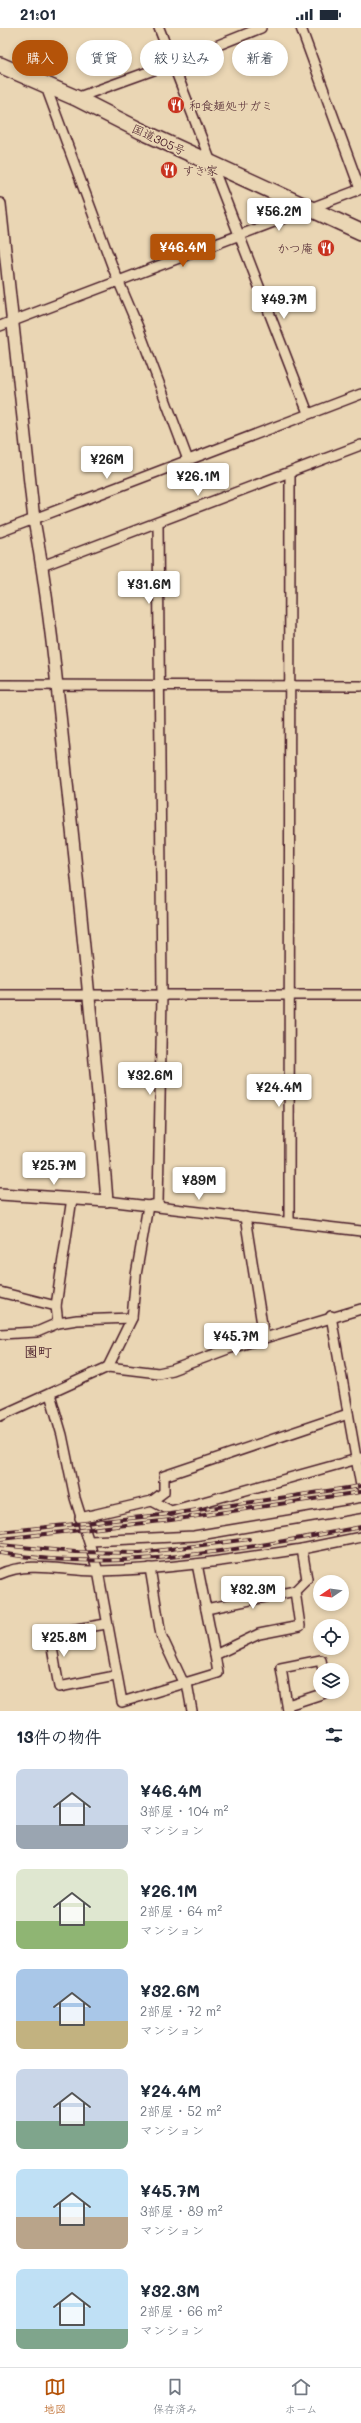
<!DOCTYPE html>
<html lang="ja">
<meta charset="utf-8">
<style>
:root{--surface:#fff;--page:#f6f6f7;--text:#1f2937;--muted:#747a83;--line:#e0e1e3;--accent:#b45309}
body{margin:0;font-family:Mali,"Klee One",sans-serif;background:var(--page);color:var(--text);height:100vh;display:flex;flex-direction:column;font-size:15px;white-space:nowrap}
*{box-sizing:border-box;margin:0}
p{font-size:13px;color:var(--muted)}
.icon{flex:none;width:22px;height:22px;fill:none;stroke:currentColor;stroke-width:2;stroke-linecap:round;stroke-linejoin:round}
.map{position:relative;height:1683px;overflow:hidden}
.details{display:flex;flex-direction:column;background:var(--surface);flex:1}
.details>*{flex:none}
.top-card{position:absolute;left:12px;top:12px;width:337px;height:36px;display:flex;gap:8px}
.needle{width:26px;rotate:257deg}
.buttons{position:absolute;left:313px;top:1547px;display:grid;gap:8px}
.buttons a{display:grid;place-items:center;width:36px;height:36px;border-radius:50%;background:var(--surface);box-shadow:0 2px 6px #0003;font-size:20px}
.price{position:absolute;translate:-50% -34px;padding:0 9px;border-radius:4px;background:#fff;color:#222;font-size:13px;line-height:26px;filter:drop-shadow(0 1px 2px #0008)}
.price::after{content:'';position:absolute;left:50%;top:24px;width:12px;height:9px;margin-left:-6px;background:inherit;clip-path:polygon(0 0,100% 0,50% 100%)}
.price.active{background:var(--accent);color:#fff}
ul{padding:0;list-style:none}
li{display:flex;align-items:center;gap:12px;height:100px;padding:0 16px}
li span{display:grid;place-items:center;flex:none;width:112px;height:80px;border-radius:8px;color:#555}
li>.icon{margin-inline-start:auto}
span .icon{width:48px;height:48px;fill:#fffc;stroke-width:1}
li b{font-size:17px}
h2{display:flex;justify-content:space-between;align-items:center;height:48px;padding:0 16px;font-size:17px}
.tag{padding:0 14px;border-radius:18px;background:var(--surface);box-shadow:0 2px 6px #0003;font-size:14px;line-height:36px}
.tag.active{background:var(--accent);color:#fff}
.status{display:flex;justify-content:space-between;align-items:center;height:28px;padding:0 20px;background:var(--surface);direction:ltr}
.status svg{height:11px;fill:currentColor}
.tabs{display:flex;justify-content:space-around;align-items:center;height:56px;border-top:1px solid var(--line);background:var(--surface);font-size:11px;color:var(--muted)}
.tabs a{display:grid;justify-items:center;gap:2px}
.tabs .active{color:var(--accent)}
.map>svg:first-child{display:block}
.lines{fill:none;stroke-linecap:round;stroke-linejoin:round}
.minor-casing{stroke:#4a1f2b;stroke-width:12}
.tertiary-casing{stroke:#4a1f2b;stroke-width:14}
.trunk-casing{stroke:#4a1f2b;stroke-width:18}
.minor{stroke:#ead6b4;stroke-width:9}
.tertiary{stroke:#ead6b4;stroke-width:11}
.trunk{stroke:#ead6b4;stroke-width:15}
.rail-casing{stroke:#4a1f2b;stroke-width:4}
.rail{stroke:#ead6b4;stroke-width:2.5;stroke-dasharray:8;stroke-linecap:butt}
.labels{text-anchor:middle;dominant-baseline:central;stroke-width:3.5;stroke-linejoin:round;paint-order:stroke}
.poi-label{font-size:12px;fill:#4a1f2b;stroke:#ead6b4;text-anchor:start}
.street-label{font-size:12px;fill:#4a1f2b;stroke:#ead6b4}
.quarter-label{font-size:14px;font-weight:bold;fill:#4a1f2b;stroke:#ead6b4}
</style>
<div class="status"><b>21:01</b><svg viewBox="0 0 49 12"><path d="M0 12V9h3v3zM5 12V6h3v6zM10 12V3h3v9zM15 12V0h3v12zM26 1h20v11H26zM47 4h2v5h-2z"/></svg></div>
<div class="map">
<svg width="361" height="1683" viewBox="0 0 361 1683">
<rect width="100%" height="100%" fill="#ead6b4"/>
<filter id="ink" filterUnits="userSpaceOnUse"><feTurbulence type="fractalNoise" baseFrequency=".025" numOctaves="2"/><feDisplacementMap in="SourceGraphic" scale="8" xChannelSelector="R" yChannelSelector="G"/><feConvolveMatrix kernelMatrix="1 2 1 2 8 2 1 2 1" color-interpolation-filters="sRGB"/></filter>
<g filter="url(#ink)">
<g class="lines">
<defs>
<g id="minor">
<path d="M 159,0 L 308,385"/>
<path d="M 301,0 L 360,161"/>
<path d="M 46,59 L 113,240 L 138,299 L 188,432"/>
<path d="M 76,70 L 173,35 L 261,0"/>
<path d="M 0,298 L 361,161"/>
<path d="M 0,504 L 361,366"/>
<path d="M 42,538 L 361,417"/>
<path d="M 0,657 L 361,658"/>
<path d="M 0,967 L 361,967"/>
<path d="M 107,1173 L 361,1203"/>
<path d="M 245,1189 L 264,1309"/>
<path d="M 289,1194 L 290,446"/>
<path d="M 0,1264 L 56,1278"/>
<path d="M 331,1288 L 361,1458"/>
<path d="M 58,1295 L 56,1278 L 72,1170"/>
<path d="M 0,1306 L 37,1304 L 58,1295 L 77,1292 L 132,1290"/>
<path d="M 108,1339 L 132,1290 L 136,1247 L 148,1178 L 158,1176 L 162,967 L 158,496"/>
<path d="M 0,1388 L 108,1339 L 158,1345 L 172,1342 L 228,1321 L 361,1281"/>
<path d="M 152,1473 L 164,1464 L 164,1448 L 348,1386"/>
<path d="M 80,1490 L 152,1473 L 171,1483 L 361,1430"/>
<path d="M 90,1513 L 194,1508 L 361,1480"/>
<path d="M 302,1521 L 361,1509"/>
<path d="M 197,1536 L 215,1627"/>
<path d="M 150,1540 L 161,1607 L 182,1652 L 187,1655 L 192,1683"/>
<path d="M 0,1546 C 30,1532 67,1544 99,1543 C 167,1542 235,1531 302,1521 L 307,1551 L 295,1563 L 300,1598 L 259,1606 L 215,1627 L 218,1645 L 122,1674 L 98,1543 L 75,1470 L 62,1407 L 50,1366"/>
<path d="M 206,1581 L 295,1563"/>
<path d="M 106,1596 L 53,1605 L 50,1608 L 59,1659 L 115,1648"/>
<path d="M 288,1677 L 328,1664"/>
<path d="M 288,1683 L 281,1640 L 321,1632 L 323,1642"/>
</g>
<path id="tertiary" d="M 0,176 L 34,492 C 50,579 58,667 67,755 C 82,894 96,1033 107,1173 L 0,1166"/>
<path id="trunk" d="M 0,37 L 76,70 L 141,103 L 361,204"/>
</defs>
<use href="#minor" class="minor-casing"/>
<use href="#tertiary" class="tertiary-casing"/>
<use href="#trunk" class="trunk-casing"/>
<use href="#minor" class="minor"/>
<use href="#tertiary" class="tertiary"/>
<use href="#trunk" class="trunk"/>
<defs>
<g id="rail">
<path d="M 0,1504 L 170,1486 L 361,1458"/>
<path d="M 0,1511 L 171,1492 L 361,1464"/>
<path d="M 0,1517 L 75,1524 L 140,1525 L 249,1511"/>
<path d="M 0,1525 C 119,1545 244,1521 361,1499"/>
</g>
</defs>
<use href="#rail" class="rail-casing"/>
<use href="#rail" class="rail"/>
</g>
</g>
<defs>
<symbol id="restaurant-disc" viewBox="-11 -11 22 22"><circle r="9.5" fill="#c8321e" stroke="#ead6b4"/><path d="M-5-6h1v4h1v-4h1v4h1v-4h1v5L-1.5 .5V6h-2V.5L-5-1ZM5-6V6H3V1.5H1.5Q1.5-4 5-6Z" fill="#fff"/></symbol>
</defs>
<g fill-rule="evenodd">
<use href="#restaurant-disc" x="166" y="67" width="20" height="20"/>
<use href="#restaurant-disc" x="159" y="132" width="20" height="20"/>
<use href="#restaurant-disc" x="316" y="210" width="20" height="20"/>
</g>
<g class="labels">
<g class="poi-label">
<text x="189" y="77">和食麺処サガミ</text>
<text x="182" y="142">すき家</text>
<text x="313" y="220" text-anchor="end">かつ庵</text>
</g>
<g class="street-label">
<text transform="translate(159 111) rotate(25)">国道305号</text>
</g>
<g class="quarter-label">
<text x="38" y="1323">園町</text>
</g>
</g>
</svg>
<div class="buttons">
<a><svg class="needle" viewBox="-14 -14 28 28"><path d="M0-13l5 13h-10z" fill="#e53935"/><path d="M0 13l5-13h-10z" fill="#747a83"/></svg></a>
<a><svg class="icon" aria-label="locate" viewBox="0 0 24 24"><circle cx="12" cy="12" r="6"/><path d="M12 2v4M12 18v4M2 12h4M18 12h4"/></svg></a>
<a><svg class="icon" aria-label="layers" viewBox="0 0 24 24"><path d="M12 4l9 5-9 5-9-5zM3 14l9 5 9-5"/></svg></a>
</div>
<b class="price" style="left:279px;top:204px">¥56.2M</b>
<b class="price active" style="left:183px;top:240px">¥46.4M</b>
<b class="price" style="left:284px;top:292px">¥49.7M</b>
<b class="price" style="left:107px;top:452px">¥26M</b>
<b class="price" style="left:198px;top:469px">¥26.1M</b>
<b class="price" style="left:149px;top:577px">¥31.6M</b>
<b class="price" style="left:150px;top:1068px">¥32.6M</b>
<b class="price" style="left:279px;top:1080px">¥24.4M</b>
<b class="price" style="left:54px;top:1158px">¥25.7M</b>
<b class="price" style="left:199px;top:1173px">¥89M</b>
<b class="price" style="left:236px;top:1329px">¥45.7M</b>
<b class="price" style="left:253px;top:1582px">¥32.3M</b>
<b class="price" style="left:64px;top:1630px">¥25.8M</b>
<div class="top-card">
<a class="tag active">購入</a>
<a class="tag">賃貸</a>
<a class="tag">絞り込み</a>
<a class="tag">新着</a>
</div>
</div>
<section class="details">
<h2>13件の物件<svg class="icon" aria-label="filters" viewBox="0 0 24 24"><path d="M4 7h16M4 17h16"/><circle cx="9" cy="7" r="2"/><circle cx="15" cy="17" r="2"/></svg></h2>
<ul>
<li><span style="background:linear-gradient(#c9d6e8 70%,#9aa5b1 0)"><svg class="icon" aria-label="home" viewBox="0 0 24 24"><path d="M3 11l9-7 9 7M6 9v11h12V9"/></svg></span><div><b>¥46.4M</b><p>3部屋 · 104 m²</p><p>マンション</p></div></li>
<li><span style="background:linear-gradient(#dfe7d0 65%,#8fb573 0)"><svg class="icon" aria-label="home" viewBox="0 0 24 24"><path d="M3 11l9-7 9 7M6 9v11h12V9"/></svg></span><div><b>¥26.1M</b><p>2部屋 · 64 m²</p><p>マンション</p></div></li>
<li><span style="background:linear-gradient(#a9c7e8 65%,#c2b280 0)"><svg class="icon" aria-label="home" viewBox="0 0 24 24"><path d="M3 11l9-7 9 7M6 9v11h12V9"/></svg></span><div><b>¥32.6M</b><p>2部屋 · 72 m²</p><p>マンション</p></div></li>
<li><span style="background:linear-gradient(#c9d6e8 65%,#7fa58c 0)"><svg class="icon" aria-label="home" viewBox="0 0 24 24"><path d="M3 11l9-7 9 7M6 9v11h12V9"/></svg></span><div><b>¥24.4M</b><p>2部屋 · 52 m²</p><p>マンション</p></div></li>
<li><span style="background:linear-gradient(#bfe0f5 60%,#b9a48a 0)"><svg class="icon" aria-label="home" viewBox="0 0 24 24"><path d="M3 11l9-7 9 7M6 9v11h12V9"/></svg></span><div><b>¥45.7M</b><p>3部屋 · 89 m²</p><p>マンション</p></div></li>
<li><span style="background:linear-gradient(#bfe0f5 75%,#7fa58c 0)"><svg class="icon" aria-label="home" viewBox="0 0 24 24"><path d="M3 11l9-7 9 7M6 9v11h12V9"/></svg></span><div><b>¥32.3M</b><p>2部屋 · 66 m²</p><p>マンション</p></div></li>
</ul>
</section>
<nav class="tabs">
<a class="active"><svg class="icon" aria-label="map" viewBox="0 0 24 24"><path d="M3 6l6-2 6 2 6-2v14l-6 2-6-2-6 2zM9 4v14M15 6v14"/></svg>地図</a>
<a><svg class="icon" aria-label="saved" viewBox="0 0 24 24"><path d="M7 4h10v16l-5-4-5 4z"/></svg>保存済み</a>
<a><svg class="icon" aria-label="home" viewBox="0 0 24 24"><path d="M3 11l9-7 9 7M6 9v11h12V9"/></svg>ホーム</a>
</nav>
